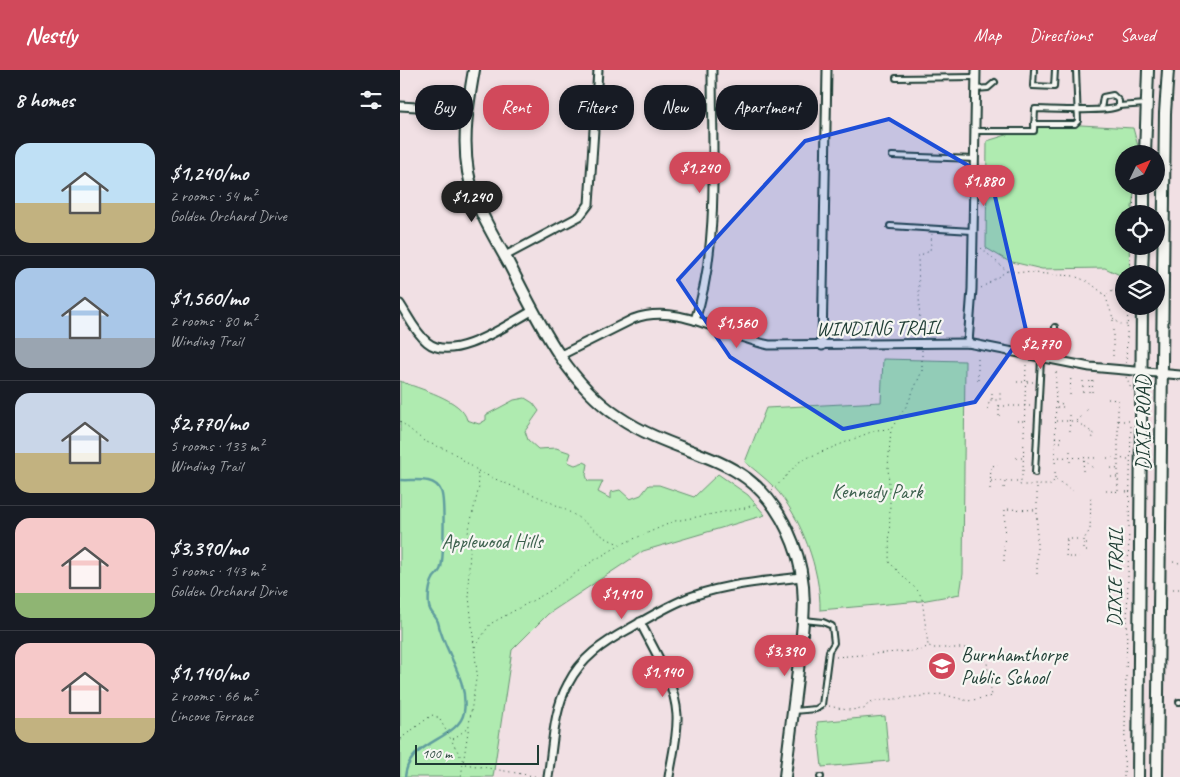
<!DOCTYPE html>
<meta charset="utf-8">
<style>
:root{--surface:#171b24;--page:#242831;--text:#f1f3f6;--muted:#9ea1a6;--line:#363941;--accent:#d1495b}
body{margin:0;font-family:Caveat,sans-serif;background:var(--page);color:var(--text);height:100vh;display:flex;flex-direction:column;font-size:19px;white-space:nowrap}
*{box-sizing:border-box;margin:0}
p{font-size:16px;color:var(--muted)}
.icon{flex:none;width:28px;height:28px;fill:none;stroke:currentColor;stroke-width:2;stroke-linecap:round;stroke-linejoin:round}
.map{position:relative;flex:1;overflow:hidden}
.details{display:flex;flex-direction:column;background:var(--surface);width:400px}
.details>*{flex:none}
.hud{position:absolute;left:15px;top:15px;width:475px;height:45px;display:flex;gap:10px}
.needle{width:32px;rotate:47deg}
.buttons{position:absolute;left:715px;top:75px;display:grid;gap:10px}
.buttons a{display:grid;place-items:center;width:50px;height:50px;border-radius:50%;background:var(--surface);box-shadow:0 2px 8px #0003;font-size:25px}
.scale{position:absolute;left:15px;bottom:12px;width:124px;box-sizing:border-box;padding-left:5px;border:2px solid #1f3d34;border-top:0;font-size:14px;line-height:18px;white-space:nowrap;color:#1f3d34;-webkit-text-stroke:4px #f6f6f2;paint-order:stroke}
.price{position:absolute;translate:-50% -42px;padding:0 11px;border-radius:18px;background:var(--accent);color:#fff;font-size:16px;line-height:32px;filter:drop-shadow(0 1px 2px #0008)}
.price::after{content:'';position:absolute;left:50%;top:30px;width:15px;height:11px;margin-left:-8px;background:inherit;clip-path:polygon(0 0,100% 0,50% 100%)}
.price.selected{background:#222;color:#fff}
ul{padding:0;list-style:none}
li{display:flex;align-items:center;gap:15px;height:125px;padding:0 15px}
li+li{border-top:1px solid var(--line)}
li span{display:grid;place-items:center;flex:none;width:140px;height:100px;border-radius:15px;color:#555}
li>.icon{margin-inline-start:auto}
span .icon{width:60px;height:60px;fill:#fffc;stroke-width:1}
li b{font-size:21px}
h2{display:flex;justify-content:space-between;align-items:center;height:60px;padding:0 15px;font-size:21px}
.chip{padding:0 18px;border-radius:20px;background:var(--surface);box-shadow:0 2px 8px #0003;font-size:18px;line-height:45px}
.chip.selected{background:var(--accent);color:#fff}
header{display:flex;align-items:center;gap:30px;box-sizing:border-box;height:70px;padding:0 25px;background:var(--accent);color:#fff}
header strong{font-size:24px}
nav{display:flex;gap:28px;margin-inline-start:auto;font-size:18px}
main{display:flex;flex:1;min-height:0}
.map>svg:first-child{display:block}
.green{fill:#afebb0;stroke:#679472}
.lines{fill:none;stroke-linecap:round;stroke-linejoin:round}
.stream{stroke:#619e9e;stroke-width:2.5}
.lane-casing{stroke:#1f3d34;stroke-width:8}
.street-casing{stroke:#1f3d34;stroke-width:11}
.secondary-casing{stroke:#1f3d34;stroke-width:14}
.path{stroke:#1f3d34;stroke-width:1;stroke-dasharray:1 4;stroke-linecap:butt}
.lane{stroke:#f6f6f2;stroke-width:4}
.street{stroke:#f6f6f2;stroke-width:7}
.secondary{stroke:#f6f6f2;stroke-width:10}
.marked{fill:#1d4ed8;fill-opacity:0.2;stroke:#1d4ed8;stroke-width:4;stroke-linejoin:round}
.labels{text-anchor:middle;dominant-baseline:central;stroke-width:4.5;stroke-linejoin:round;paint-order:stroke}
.street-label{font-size:20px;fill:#1f3d34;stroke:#f6f6f2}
.park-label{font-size:20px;fill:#3c604d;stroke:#f6f6f2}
.poi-label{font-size:20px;fill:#1f3d34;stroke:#f6f6f2;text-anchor:start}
</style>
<header>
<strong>Nestly</strong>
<nav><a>Map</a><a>Directions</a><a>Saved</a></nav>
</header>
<main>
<section class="details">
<h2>8 homes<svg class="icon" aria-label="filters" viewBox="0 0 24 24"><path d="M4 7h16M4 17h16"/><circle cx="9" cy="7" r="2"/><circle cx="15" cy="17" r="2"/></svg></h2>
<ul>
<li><span style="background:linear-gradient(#bfe0f5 60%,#c2b280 0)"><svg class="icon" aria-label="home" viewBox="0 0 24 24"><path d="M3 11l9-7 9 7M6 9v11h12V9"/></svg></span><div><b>$1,240/mo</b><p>2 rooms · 54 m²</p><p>Golden Orchard Drive</p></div></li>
<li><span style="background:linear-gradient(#a9c7e8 70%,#9aa5b1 0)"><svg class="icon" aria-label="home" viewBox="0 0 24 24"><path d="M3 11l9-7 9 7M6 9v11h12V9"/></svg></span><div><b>$1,560/mo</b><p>2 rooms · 80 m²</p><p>Winding Trail</p></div></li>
<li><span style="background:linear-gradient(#c9d6e8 60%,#c2b280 0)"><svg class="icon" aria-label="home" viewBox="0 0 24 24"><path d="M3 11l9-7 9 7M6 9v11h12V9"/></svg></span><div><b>$2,770/mo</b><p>5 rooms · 133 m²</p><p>Winding Trail</p></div></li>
<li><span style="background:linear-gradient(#f6c9c9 75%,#8fb573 0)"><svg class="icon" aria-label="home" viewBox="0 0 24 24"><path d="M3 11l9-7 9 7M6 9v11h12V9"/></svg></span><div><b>$3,390/mo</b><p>5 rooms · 143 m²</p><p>Golden Orchard Drive</p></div></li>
<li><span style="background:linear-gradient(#f6c9c9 75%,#c2b280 0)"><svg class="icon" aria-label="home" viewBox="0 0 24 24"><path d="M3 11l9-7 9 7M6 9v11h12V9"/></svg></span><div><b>$1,140/mo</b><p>2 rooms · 66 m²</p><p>Lincove Terrace</p></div></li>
</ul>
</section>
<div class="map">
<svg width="780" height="707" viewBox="0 0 780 707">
<rect width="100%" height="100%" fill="#f1e0e4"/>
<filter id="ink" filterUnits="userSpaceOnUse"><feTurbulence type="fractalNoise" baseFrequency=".02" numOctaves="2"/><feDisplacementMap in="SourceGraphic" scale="10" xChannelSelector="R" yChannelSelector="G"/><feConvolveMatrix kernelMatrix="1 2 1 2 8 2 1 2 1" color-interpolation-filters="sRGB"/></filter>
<g filter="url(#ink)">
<g class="green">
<path d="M 646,53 L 733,58 L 740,84 L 724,84 L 724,116 L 735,116 L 731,144 L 724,144 L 724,176 L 729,176 L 730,197 L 724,207 L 705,198 L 642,199 L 608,191 L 586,178 L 587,71 Z"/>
<path d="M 483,289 L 565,291 L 563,504 L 560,524 L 521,531 L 420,540 C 421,501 401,446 374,417 C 365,408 355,400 345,392 L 366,338 L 481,332 Z"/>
<path d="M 0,311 C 19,319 62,329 67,350 L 79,354 L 86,350 L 86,345 L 114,330 L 125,328 L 133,333 L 139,341 L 125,361 L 128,370 L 138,379 L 156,378 L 171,383 L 168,392 L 175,395 L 184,392 L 188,394 L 186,405 L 188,411 L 203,411 L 198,422 L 211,429 L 211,422 L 220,420 L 230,429 L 241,425 L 249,415 L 259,415 L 294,427 L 318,404 L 348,425 L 365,445 L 243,481 L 148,544 L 112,580 L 93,707 L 0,707 Z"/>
<path d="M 485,646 L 489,691 L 422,697 L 417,652 Z"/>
</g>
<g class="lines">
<path class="stream" d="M 0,410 C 14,411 34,406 41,421 C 45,429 44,493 40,500 C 38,504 34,506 33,509 C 29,516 28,528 29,536 C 30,543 36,546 38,552 C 44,582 69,609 64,642 C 59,670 8,670 5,707"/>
<defs>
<g id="lane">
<path d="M 634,0 L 633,16 L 654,17 L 655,0"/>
<path d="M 496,8 L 576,7"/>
<path d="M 576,19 L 588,18 L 595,12"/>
<path d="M 719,36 L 746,34"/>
<path d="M 634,54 L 675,54 L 678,51 L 676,0"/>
<path d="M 575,61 L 634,61 L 635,39 C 650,39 710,43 719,36 L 719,31 L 713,25 L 703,27 L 701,39"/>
<path d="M 492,86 L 575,89"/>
<path d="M 490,156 L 572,161"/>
<path d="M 653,290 L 655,257"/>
<path d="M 635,403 L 641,289"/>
<path d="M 779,632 L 780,632"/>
<path d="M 394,641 L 416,639 L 422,635 L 429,581 L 434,573 L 432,556 L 423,552 L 404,550"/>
<path d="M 420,707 L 421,707"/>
</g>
<g id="street">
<path d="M 0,36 L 67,40"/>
<path d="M 105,186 L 180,146 L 189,134 L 198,0"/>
<path d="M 0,234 C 8,246 15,262 27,272 C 53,294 109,253 134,240"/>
<path d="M 295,250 C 320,178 312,77 312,0"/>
<path d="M 568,273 L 572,219 L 576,0"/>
<path d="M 422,276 L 427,0"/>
<path d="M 159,286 L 233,249 C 279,232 324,266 369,275 L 568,273 L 690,297 L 780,305"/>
<path d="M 240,552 C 255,582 275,612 277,645 C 278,666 272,687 269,707"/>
<path d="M 148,707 C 153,677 153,641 168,614 C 181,588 203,573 229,559 C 250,547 270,534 293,526 C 327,514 366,511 402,507"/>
</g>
<g id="secondary">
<path d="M 74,0 C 68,34 62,67 68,102 C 74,135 92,163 108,192 C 137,248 165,311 219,347 C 289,394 356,378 393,473 C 410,515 403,557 398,600 C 394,636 389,671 385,707"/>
<path d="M 745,84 L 748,0"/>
<path d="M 744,144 L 744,116"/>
<path d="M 742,204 L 743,176"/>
<path d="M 738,707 L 742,236"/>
<path d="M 757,707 L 765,43 L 768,0"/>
</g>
</defs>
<use href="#lane" class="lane-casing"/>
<use href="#street" class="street-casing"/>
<use href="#secondary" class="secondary-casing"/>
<g class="path">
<path d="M 733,144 L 734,122"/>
<path d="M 581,178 L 607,201 L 674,206 L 689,212 L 705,225 L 713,248 L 713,290"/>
<path d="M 729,204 L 731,176"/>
<path d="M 581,218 L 607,201"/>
<path d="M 707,224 L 724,215"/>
<path d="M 713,248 L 720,254 L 727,255"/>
<path d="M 522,266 L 520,262 L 518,186 L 530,181 L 532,164"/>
<path d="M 522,280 L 522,301 L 507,335 L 491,359 L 488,397 L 490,431 L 489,492 L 519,522 L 522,529 L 528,575"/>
<path d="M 726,293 L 728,236"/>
<path d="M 626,295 L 623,401 L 620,415 L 651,415 L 655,409 L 673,421"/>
<path d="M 726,307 L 732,321"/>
<path d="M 578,310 L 578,286"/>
<path d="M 617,312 L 634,312"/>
<path d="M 683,322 L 683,307"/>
<path d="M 689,322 L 690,308"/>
<path d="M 692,322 L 693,308"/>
<path d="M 670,325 L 671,305"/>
<path d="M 592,329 L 592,319"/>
<path d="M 708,329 L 718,330 L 718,421"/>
<path d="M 656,333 L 663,334 L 663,337 L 657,337"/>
<path d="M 599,336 L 633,336"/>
<path d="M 587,339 L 590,330 L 600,330 L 600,320"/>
<path d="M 669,345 L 670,361"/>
<path d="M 599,346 L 599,331"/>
<path d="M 0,351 L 24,371 L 52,382 L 77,400 L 79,417 L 68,463 L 70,480 L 68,517 L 77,603 L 61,707"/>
<path d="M 617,351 L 623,351"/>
<path d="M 656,351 L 676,351 L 688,339"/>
<path d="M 718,351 L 731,351"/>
<path d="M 677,352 L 696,365"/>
<path d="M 691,362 L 693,368"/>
<path d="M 655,367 L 663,368"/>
<path d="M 655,372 L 663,372"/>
<path d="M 670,381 L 670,396"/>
<path d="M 654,387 L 696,388"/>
<path d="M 616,388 L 622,388"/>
<path d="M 707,388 L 729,389"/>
<path d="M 684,390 L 693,398"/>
<path d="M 711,398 L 718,399"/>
<path d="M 78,401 C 108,416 142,426 171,443 C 188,453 200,468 220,474"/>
<path d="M 683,401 L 684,386"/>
<path d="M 711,407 L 718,407"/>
<path d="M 655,408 L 656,302"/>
<path d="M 591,411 L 620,411"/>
<path d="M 604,418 L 605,412"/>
<path d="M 590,419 L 591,396 L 598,395"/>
<path d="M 372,421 L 399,392 L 409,387 L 476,360 L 491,359"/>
<path d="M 706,421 L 729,422"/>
<path d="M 666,469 L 684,469 L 690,460 L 691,425"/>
<path d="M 667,470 L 666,487 L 679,487"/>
<path d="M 684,470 L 684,473 L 688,473"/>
<path d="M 684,473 L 684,481 L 689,481"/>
<path d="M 604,491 L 605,439 L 636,440"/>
<path d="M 773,492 L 780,493"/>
<path d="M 637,504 L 637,416"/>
<path d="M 773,519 L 780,519"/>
<path d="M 75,577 L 90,554 L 150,521 L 193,491 L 222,474 L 275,451 L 345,438 L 358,433"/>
<path d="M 436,587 L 522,580 L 528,576"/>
<path d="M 429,636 L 447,640 L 464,639 L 468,634 L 476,631 L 542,624 L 568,631 L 592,626 L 587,593 L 573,578 L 534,578 L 529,576"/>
<path d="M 0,669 L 32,645 L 39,648 L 63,691"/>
<path d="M 53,669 L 68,658"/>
<path d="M 65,694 L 139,707"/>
<path d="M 724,707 L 731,355"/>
</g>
<use href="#lane" class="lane"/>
<use href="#street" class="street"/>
<use href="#secondary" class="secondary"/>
</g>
</g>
<path class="marked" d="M 489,49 L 591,109 L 626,260 L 575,332 L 443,359 L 330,287 L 278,210 L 405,71 Z"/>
<defs>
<symbol id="school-disc" viewBox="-11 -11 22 22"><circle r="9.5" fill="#d1495b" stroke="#f6f6f2"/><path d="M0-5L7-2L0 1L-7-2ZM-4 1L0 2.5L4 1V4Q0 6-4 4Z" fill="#fff"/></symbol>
</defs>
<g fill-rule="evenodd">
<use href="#school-disc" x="526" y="580" width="32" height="32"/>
</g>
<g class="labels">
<g class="street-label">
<text transform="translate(479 258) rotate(-1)">WINDING TRAIL</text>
<text transform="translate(743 353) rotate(-90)">DIXIE ROAD</text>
<text transform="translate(715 507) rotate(-89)">DIXIE TRAIL</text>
</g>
<g class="park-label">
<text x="477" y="421">Kennedy Park</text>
<text x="92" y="471">Applewood Hills</text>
</g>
<g class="poi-label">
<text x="561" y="584">Burnhamthorpe<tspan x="561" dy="23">Public School</tspan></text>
</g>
</g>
</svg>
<div class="buttons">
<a><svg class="needle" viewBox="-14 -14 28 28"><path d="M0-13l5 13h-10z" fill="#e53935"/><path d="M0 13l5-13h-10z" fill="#9ea1a6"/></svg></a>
<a><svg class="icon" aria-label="locate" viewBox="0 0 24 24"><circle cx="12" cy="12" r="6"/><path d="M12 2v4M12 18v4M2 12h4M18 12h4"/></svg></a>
<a><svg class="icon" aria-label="layers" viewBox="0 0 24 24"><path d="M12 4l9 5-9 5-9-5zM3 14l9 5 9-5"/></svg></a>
</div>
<div class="scale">100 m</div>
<b class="price" style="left:300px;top:124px">$1,240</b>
<b class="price" style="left:584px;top:137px">$1,880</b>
<b class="price selected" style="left:72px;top:153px">$1,240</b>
<b class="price" style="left:337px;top:279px">$1,560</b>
<b class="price" style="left:641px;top:300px">$2,770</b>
<b class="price" style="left:222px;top:550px">$1,410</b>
<b class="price" style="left:385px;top:607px">$3,390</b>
<b class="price" style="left:263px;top:628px">$1,140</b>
<div class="hud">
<a class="chip">Buy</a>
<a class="chip selected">Rent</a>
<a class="chip">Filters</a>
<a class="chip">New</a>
<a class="chip">Apartment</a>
</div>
</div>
</main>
